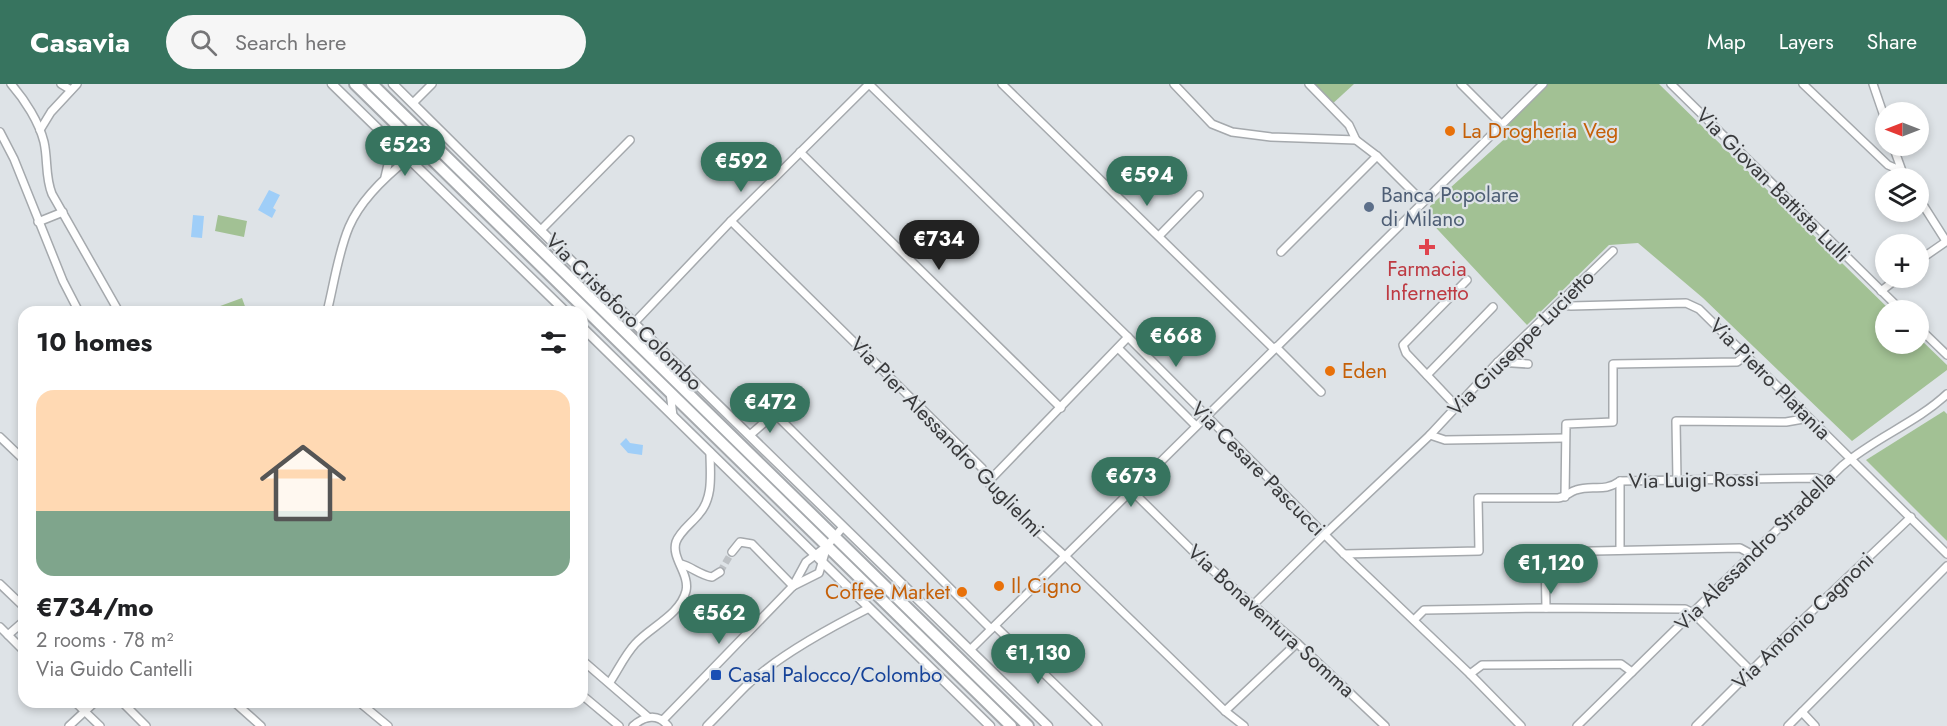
<!DOCTYPE html>
<meta charset="utf-8">
<style>
:root{--surface:#fff;--page:#f6f6f6;--text:#202124;--muted:#757577;--line:#e0e0e0;--accent:#37745f}
body{margin:0;font-family:Jost,sans-serif;background:var(--page);color:var(--text);height:100vh;display:flex;flex-direction:column;font-size:22px;white-space:nowrap}
*{box-sizing:border-box;margin:0}
p{font-size:20px;color:var(--muted)}
.icon{flex:none;width:33px;height:33px;fill:none;stroke:currentColor;stroke-width:2;stroke-linecap:round;stroke-linejoin:round}
.map{position:relative;flex:1;overflow:hidden}
.side{position:absolute;left:18px;top:222px;width:570px;height:402px;display:flex;flex-direction:column;background:var(--surface);border-radius:18px;box-shadow:0 3px 9px #0003}
.side>*{flex:none}
.needle{width:39px;rotate:270deg}
.fabs{position:absolute;left:1875px;top:18px;display:grid;gap:12px}
.fabs a{display:grid;place-items:center;width:54px;height:54px;border-radius:50%;background:var(--surface);box-shadow:0 3px 9px #0003;font-size:30px}
.price{position:absolute;translate:-50% -51px;padding:0 14px;border-radius:21px;background:var(--accent);color:#fff;font-size:20px;line-height:39px;filter:drop-shadow(0 2px 3px #0008)}
.price::after{content:'';position:absolute;left:50%;top:36px;width:18px;height:14px;margin-left:-9px;background:inherit;clip-path:polygon(0 0,100% 0,50% 100%)}
.price.current{background:#222;color:#fff}
ul{padding:0;list-style:none}
li{display:grid;align-content:center;gap:12px;height:318px;padding:0 18px}
li+li{border-top:2px solid var(--line)}
li span{display:grid;place-items:center;height:186px;border-radius:18px;color:#555}
li>.icon{margin-inline-start:auto}
span .icon{width:108px;height:108px;fill:#fffc;stroke-width:1}
li b{font-size:26px}
h2{display:flex;justify-content:space-between;align-items:center;height:72px;padding:0 18px;font-size:26px}
header{display:flex;align-items:center;gap:36px;box-sizing:border-box;height:84px;padding:0 30px;background:var(--accent);color:#fff}
header strong{font-size:28px}
nav{display:flex;gap:33px;margin-inline-start:auto;font-size:21px}
.search{width:420px;height:54px;background:var(--page);display:flex;align-items:center;gap:15px;box-sizing:border-box;padding:0 21px;border-radius:33px;color:var(--muted);font-size:22px}
.map>svg:first-child{display:block}
.green{fill:#a2c194}
.water{fill:#9fcef8}
.lines{fill:none;stroke-linecap:round;stroke-linejoin:round}
.minor-tunnel{stroke:#bdc1c5;stroke-width:7;stroke-dasharray:7 3.5;stroke-linecap:butt}
.minor-casing{stroke:#a5a9ad;stroke-width:10}
.tertiary-casing{stroke:#a5a9ad;stroke-width:11}
.primary-casing{stroke:#a5a9ad;stroke-width:14}
.minor{stroke:#fff;stroke-width:7}
.tertiary{stroke:#fff;stroke-width:8}
.primary{stroke:#fff;stroke-width:10}
.food-dot{fill:#e8710a;stroke:#dee3e7;stroke-width:2}
.service-dot{fill:#5c6f8a;stroke:#dee3e7;stroke-width:2}
.health-dot{fill:#e0444e;stroke:#dee3e7;stroke-width:2}
.transit-dot{fill:#1a4fb4;stroke:#dee3e7;stroke-width:2}
.labels{text-anchor:middle;dominant-baseline:central;stroke-width:4.5;stroke-linejoin:round;paint-order:stroke}
.food-label{font-size:21px;fill:#c56008;stroke:#dee3e7;text-anchor:start}
.street-label{font-size:21px;fill:#393a3c;stroke:#dee3e7}
.service-label{font-size:21px;fill:#4e5e75;stroke:#dee3e7;text-anchor:start}
.health-label{font-size:21px;fill:#be3a42;stroke:#dee3e7}
.transit-label{font-size:21px;fill:#164399;stroke:#dee3e7;text-anchor:start}
</style>
<header>
<strong>Casavia</strong>
<div class="search"><svg class="icon" aria-label="search" viewBox="0 0 24 24"><circle cx="10" cy="10" r="6"/><path d="M15 15l6 6"/></svg>Search here</div>
<nav><a>Map</a><a>Layers</a><a>Share</a></nav>
</header>
<div class="map">
<svg width="1947" height="642" viewBox="0 0 1947 642">
<rect width="100%" height="100%" fill="#dee3e7"/>
<g class="green">
<path d="M 1309,0 L 1354,0 L 1330,22 Z"/>
<path d="M 1543,0 L 1659,0 L 1890,226 L 1886,226 L 1886,260 L 1918,260 L 1919,254 L 1947,281 L 1947,286 L 1852,357 L 1703,214 L 1638,159 L 1609,161 L 1527,241 L 1425,132 L 1431,129 L 1430,122 L 1510,50 L 1501,40 Z"/>
<path d="M 218,131 L 247,137 L 244,153 L 215,147 Z"/>
<path d="M 242,214 L 247,228 L 213,228 L 212,225 Z"/>
<path d="M 1944,327 L 1947,330 L 1947,457 L 1866,376 Z"/>
</g>
<g class="water">
<path d="M 269,106 L 280,111 L 273,124 L 276,126 L 272,134 L 258,126 Z"/>
<path d="M 193,131 L 204,132 L 202,154 L 191,153 Z"/>
<path d="M 626,354 L 630,359 L 643,361 L 642,371 L 628,369 L 620,360 Z"/>
</g>
<g class="lines">
<path class="minor-tunnel" d="M 720,488 L 732,468"/>
<defs>
<g id="minor">
<path d="M 11,0 C 25,16 39,38 44,58 C 48,76 45,93 52,110 L 119,228"/>
<path d="M 61,0 L 71,6"/>
<path d="M 869,0 L 1128,253 L 1344,470 L 1470,590 L 1521,642"/>
<path d="M 1002,0 L 1274,265"/>
<path d="M 1174,0 L 1212,40 L 1232,48 L 1271,53 L 1356,56 L 1377,72 L 1422,117"/>
<path d="M 1309,0 L 1349,41 L 1356,56"/>
<path d="M 1461,0 L 1501,40"/>
<path d="M 1671,0 L 1901,226"/>
<path d="M 1803,0 L 1888,81 L 1902,87"/>
<path d="M 1873,0 L 1886,38"/>
<path d="M 413,19 L 432,0"/>
<path d="M 40,46 L 51,28 L 77,0"/>
<path d="M 0,48 L 14,75 L 63,197 L 79,228"/>
<path d="M 1893,62 L 1902,87 L 1906,94"/>
<path d="M 800,68 L 1061,324"/>
<path d="M 385,93 L 393,59"/>
<path d="M 1918,113 L 1946,157"/>
<path d="M 731,137 L 982,384 L 991,403 L 999,412 L 1066,473 L 1225,627 L 1244,642"/>
<path d="M 38,138 L 63,128"/>
<path d="M 541,146 L 630,56"/>
<path d="M 1159,152 L 1199,111"/>
<path d="M 1281,168 L 1377,72"/>
<path d="M 1918,177 L 1947,157"/>
<path d="M 1881,207 L 1898,194"/>
<path d="M 1560,221 L 1571,222 L 1686,219 L 1699,225 L 1947,470"/>
<path d="M 327,228 C 334,200 338,169 349,143 C 361,115 386,92 409,74"/>
<path d="M 634,239 L 731,137 L 869,0"/>
<path d="M 1918,243 L 1947,271"/>
<path d="M 1276,263 L 1321,308"/>
<path d="M 1118,264 L 1196,342"/>
<path d="M 1498,278 L 1528,280"/>
<path d="M 1427,291 L 1493,223"/>
<path d="M 670,308 L 673,332"/>
<path d="M 763,318 L 991,545"/>
<path d="M 1457,323 L 1406,269 L 1403,261 L 1467,196"/>
<path d="M 750,351 L 774,330"/>
<path d="M 1430,351 L 1498,278 L 1613,167"/>
<path d="M 0,353 L 24,376"/>
<path d="M 1677,396 L 1676,337 L 1786,338 L 1809,334"/>
<path d="M 989,397 L 1128,253"/>
<path d="M 1131,406 L 1209,483 L 1297,559 L 1385,642"/>
<path d="M 1565,413 L 1566,340 L 1613,338 L 1613,280 L 1737,278 L 1746,271"/>
<path d="M 1620,466 L 1620,397"/>
<path d="M 732,468 L 740,458 L 752,460 L 793,502"/>
<path d="M 1344,470 L 1479,467 L 1478,414 L 1558,414 C 1566,413 1569,408 1576,406 C 1593,400 1603,409 1620,397 L 1816,394 L 1826,398"/>
<path d="M 681,480 C 692,483 700,491 712,493 L 720,488"/>
<path d="M 0,500 L 24,523"/>
<path d="M 793,502 L 819,489 L 827,462"/>
<path d="M 1252,522 L 1324,451 L 1430,351 L 1445,356 L 1565,354"/>
<path d="M 1546,524 L 1545,468 L 1740,464 L 1753,471"/>
<path d="M 1414,536 L 1424,526 L 1546,524 L 1685,525 L 1693,529 L 1750,586"/>
<path d="M 995,542 L 1098,642"/>
<path d="M 0,543 L 24,567"/>
<path d="M 8,551 L 24,537"/>
<path d="M 971,565 L 1543,0"/>
<path d="M 582,576 L 648,633"/>
<path d="M 1470,590 L 1482,581 L 1621,580 L 1632,588"/>
<path d="M 610,598 C 618,586 625,571 635,560 C 650,543 680,531 686,507 C 690,490 671,474 676,458 C 680,447 692,439 699,430 C 714,413 710,389 710,368"/>
<path d="M 582,611 L 619,642"/>
<path d="M 75,618 L 100,642"/>
<path d="M 122,618 L 146,642"/>
<path d="M 234,618 L 261,642"/>
<path d="M 359,618 L 388,642"/>
<path d="M 1225,627 L 1297,559"/>
<path d="M 1802,628 L 1815,642"/>
<path d="M 663,636 L 793,502 L 806,478 L 827,462 L 843,443"/>
<path d="M 69,642 L 95,618"/>
<path d="M 633,642 C 644,632 658,629 668,642"/>
<path d="M 707,642 C 720,629 733,615 746,602 C 779,571 829,544 869,524"/>
<path d="M 1577,642 L 1842,382 C 1874,354 1916,339 1947,310"/>
<path d="M 1696,642 L 1790,548 L 1911,433"/>
<path d="M 1788,642 L 1947,482"/>
</g>
<g id="tertiary">
<path d="M 332,0 L 566,228"/>
<path d="M 393,0 L 634,239 L 1048,642"/>
<path d="M 582,243 L 990,642"/>
</g>
<g id="primary">
<path d="M 355,0 L 1011,642"/>
<path d="M 372,0 L 1028,642"/>
</g>
</defs>
<use href="#minor" class="minor-casing"/>
<use href="#tertiary" class="tertiary-casing"/>
<use href="#primary" class="primary-casing"/>
<use href="#minor" class="minor"/>
<use href="#tertiary" class="tertiary"/>
<use href="#primary" class="primary"/>
</g>
<g class="food-dot">
<circle cx="1450" cy="47" r="6"/>
<circle cx="1330" cy="287" r="6"/>
<circle cx="999" cy="502" r="6"/>
<circle cx="962" cy="508" r="6"/>
</g>
<circle class="service-dot" cx="1369" cy="123" r="6"/>
<path class="health-dot" d="M1424 154h6v6h6v6h-6v6h-6v-6h-6v-6h6z"/>
<rect class="transit-dot" x="710" y="585" width="12" height="12" rx="3"/>
<g class="labels">
<g class="food-label">
<text x="1462" y="47">La Drogheria Veg</text>
<text x="1342" y="287">Eden</text>
<text x="1011" y="502">Il Cigno</text>
<text x="950" y="508" text-anchor="end">Coffee Market</text>
</g>
<g class="street-label">
<text transform="translate(1773 101) rotate(45)">Via Giovan Battista Lulli</text>
<text transform="translate(624 228) rotate(45)">Via Cristoforo Colombo</text>
<text transform="translate(1521 259) rotate(-45)">Via Giuseppe Lucietto</text>
<text transform="translate(1770 295) rotate(45)">Via Pietro Platania</text>
<text transform="translate(947 353) rotate(46)">Via Pier Alessandro Guglielmi</text>
<text transform="translate(1258 385) rotate(45)">Via Cesare Pascucci</text>
<text transform="translate(1694 396) rotate(-1)">Via Luigi Rossi</text>
<text transform="translate(1755 467) rotate(-45)">Via Alessandro Stradella</text>
<text transform="translate(1271 537) rotate(42)">Via Bonaventura Somma</text>
<text transform="translate(1803 537) rotate(-44)">Via Antonio Cagnoni</text>
</g>
<g class="service-label">
<text x="1381" y="111">Banca Popolare<tspan x="1381" dy="24">di Milano</tspan></text>
</g>
<g class="health-label">
<text x="1427" y="185">Farmacia<tspan x="1427" dy="24">Infernetto</tspan></text>
</g>
<g class="transit-label">
<text x="728" y="591">Casal Palocco/Colombo</text>
</g>
</g>
</svg>
<div class="fabs">
<a><svg class="needle" viewBox="-14 -14 28 28"><path d="M0-13l5 13h-10z" fill="#e53935"/><path d="M0 13l5-13h-10z" fill="#757577"/></svg></a>
<a><svg class="icon" aria-label="layers" viewBox="0 0 24 24"><path d="M12 4l9 5-9 5-9-5zM3 14l9 5 9-5"/></svg></a>
<a>+</a>
<a>−</a>
</div>
<b class="price" style="left:405px;top:93px">€523</b>
<b class="price" style="left:741px;top:109px">€592</b>
<b class="price" style="left:1147px;top:123px">€594</b>
<b class="price current" style="left:939px;top:187px">€734</b>
<b class="price" style="left:1176px;top:284px">€668</b>
<b class="price" style="left:770px;top:350px">€472</b>
<b class="price" style="left:1131px;top:424px">€673</b>
<b class="price" style="left:1551px;top:511px">€1,120</b>
<b class="price" style="left:719px;top:561px">€562</b>
<b class="price" style="left:1038px;top:601px">€1,130</b>
<section class="side">
<h2>10 homes<svg class="icon" aria-label="filters" viewBox="0 0 24 24"><path d="M4 7h16M4 17h16"/><circle cx="9" cy="7" r="2"/><circle cx="15" cy="17" r="2"/></svg></h2>
<ul>
<li><span style="background:linear-gradient(#ffd9b3 65%,#7fa58c 0)"><svg class="icon" aria-label="home" viewBox="0 0 24 24"><path d="M3 11l9-7 9 7M6 9v11h12V9"/></svg></span><div><b>€734/mo</b><p>2 rooms · 78 m²</p><p>Via Guido Cantelli</p></div></li>
</ul>
</section>
</div>
